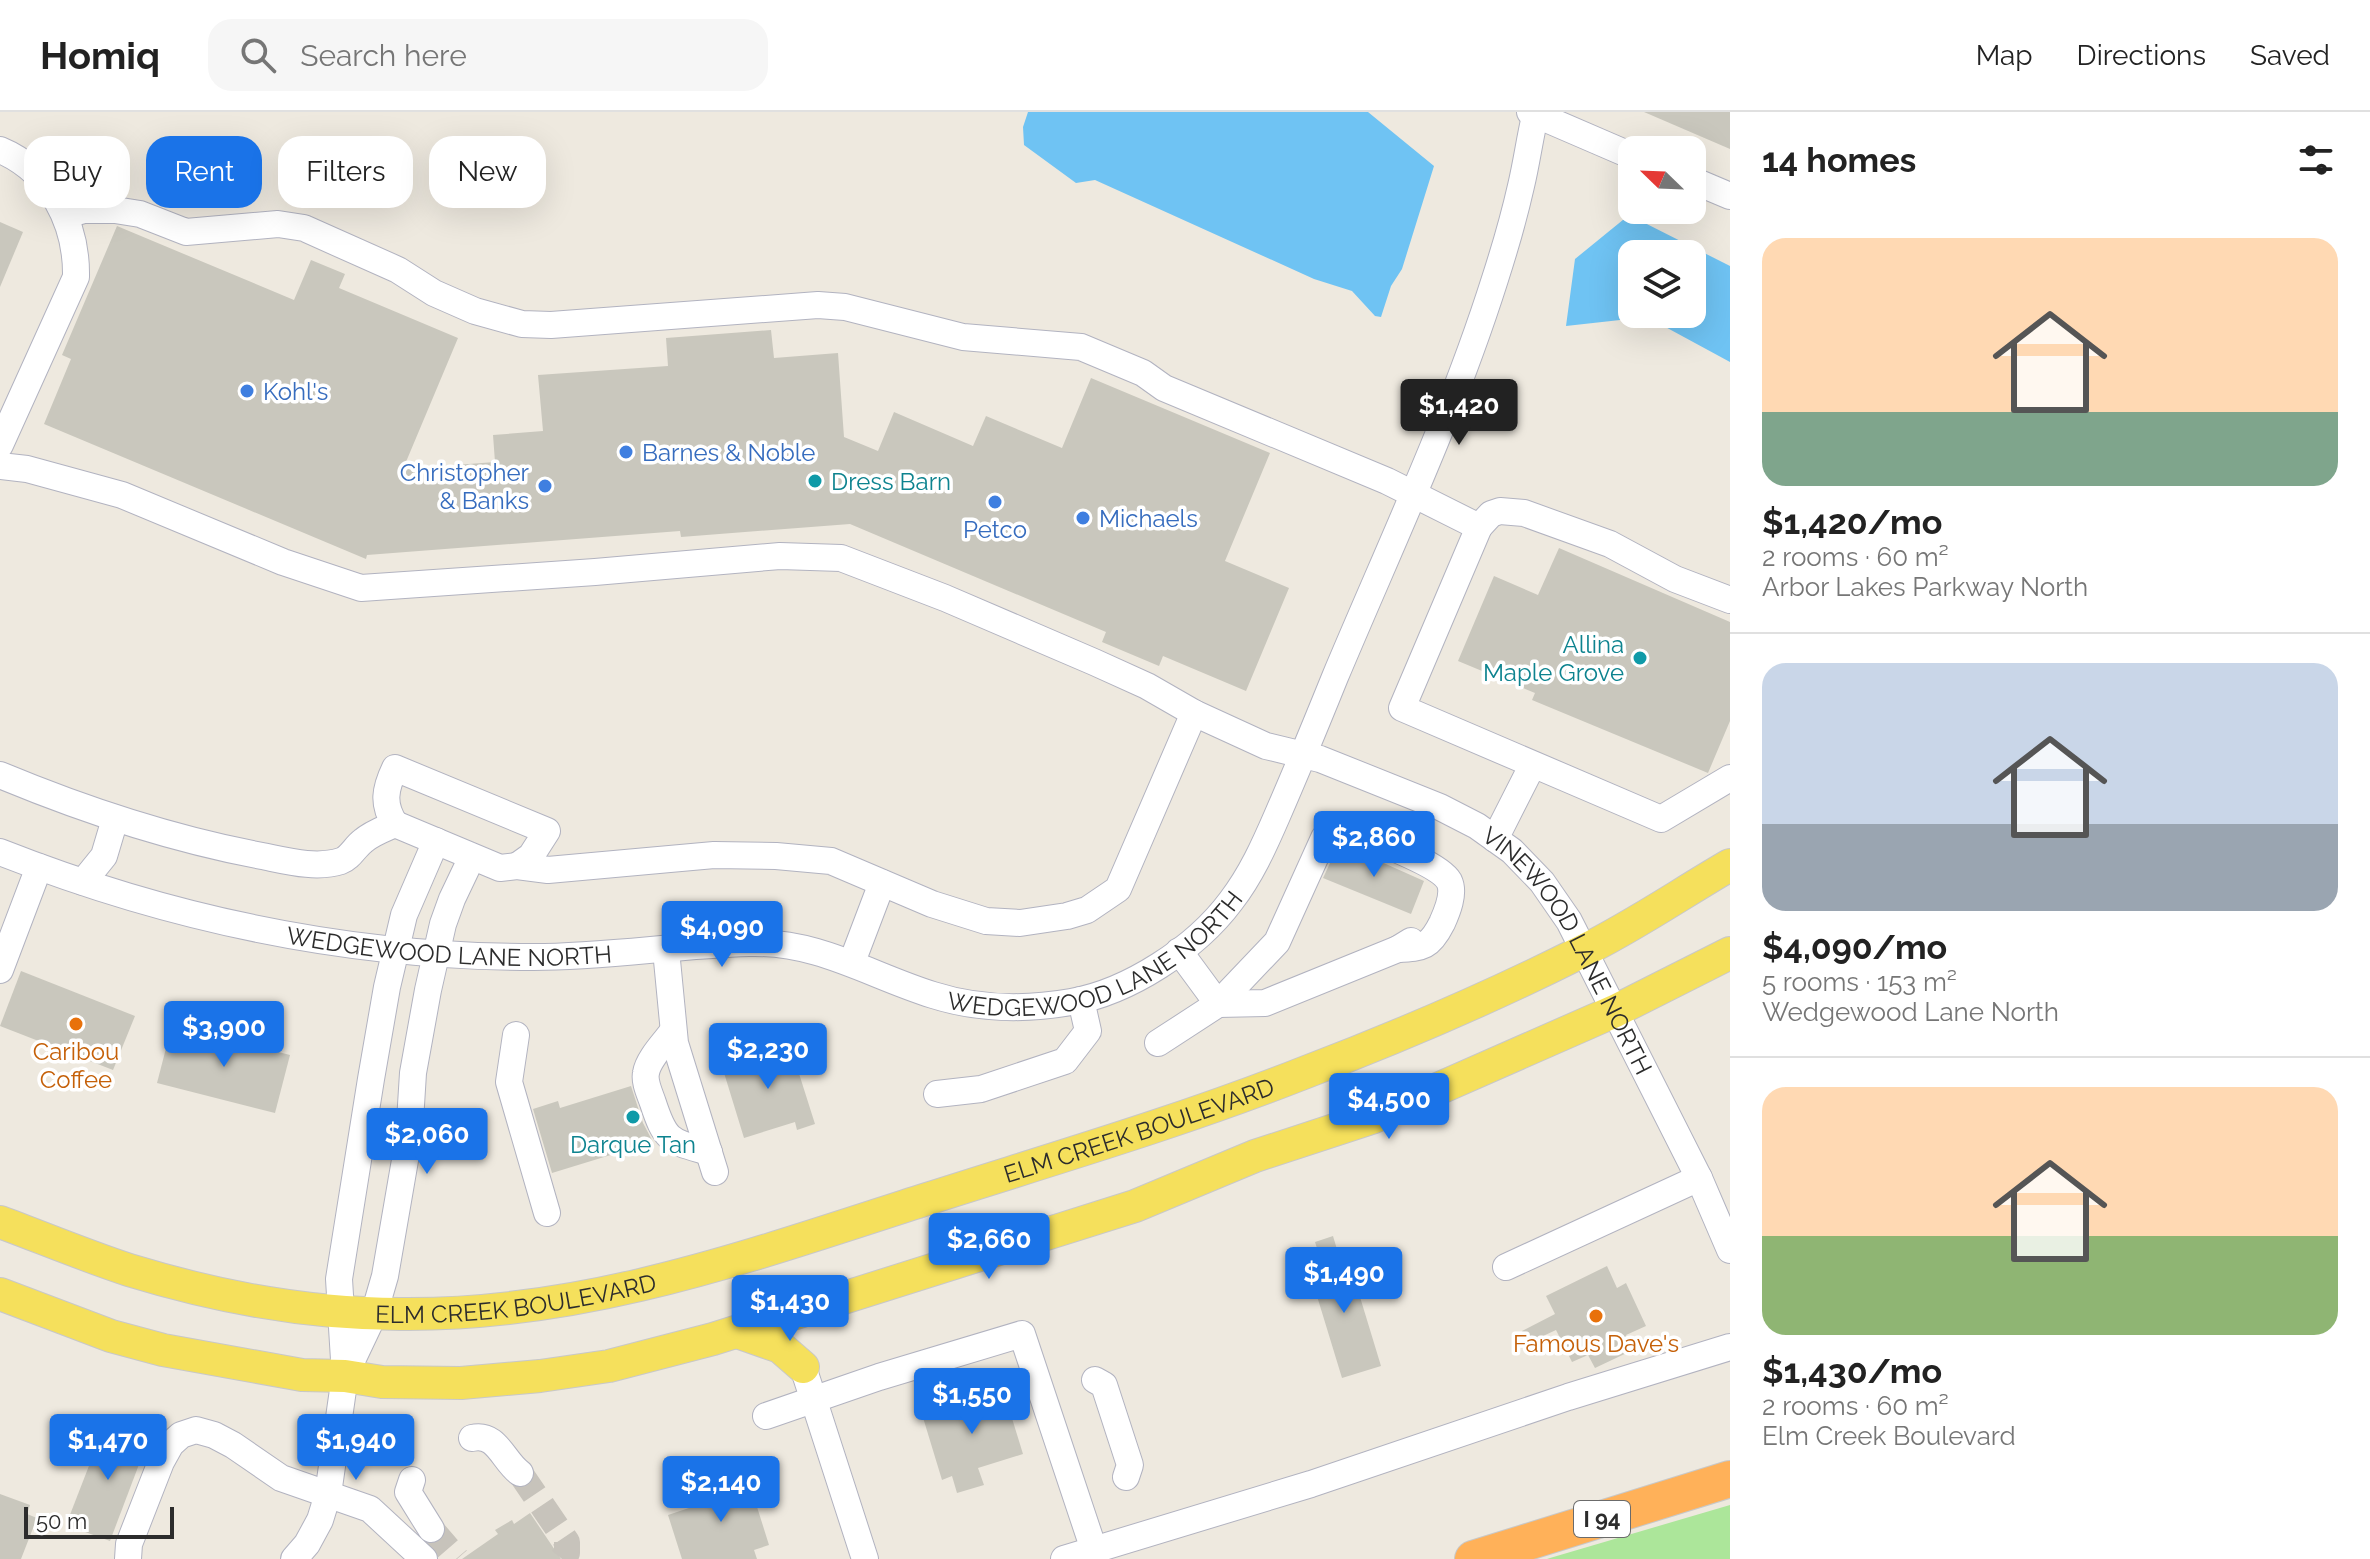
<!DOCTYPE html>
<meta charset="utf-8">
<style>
:root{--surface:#fff;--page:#f6f6f6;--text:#222;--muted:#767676;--line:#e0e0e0;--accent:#1a73e8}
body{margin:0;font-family:Raleway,sans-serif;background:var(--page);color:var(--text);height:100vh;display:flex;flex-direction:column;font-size:30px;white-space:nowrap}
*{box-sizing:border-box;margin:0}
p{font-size:26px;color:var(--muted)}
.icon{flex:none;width:44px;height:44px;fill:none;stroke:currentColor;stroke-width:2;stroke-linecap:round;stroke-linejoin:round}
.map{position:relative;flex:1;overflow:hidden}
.drawer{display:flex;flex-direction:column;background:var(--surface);width:640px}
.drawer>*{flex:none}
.hud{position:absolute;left:24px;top:24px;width:760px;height:72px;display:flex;gap:16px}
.needle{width:52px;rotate:293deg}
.buttons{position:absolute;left:1618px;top:24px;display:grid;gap:16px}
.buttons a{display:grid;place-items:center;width:88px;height:88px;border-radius:16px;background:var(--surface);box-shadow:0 8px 32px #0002;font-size:40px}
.scale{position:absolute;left:24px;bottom:20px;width:150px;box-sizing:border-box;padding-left:8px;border:4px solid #2c2c2c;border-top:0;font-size:22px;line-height:28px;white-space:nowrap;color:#2c2c2c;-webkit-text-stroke:6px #fff;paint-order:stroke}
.price{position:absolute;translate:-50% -68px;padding:0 18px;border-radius:8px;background:var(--accent);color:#fff;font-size:26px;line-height:52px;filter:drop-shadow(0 2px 4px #0008)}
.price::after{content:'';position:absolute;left:50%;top:48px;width:24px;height:18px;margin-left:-12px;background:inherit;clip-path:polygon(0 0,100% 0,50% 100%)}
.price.on{background:#222;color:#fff}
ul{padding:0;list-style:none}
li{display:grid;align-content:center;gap:16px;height:424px;padding:0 32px}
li+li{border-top:2px solid var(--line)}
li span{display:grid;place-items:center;height:248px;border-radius:24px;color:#555}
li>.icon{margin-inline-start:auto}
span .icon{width:144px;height:144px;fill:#fffc;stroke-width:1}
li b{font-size:34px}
h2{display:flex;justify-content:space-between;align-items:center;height:96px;padding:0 32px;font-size:34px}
.chip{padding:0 28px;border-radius:24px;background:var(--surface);box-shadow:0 8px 32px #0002;font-size:28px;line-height:72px}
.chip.on{background:var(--accent);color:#fff}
header{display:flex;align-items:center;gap:48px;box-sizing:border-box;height:112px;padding:0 40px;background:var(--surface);border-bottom:2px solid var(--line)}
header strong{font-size:38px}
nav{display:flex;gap:44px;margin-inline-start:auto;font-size:28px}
.search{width:560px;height:72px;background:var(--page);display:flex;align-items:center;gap:20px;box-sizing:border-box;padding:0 28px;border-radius:24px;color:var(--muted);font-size:30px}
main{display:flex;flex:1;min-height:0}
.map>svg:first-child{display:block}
.green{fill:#ace69a}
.water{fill:#6fc3f3;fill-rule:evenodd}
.building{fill:#c9c7bd}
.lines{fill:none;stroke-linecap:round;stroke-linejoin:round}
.minor-tunnel{stroke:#c7c3bb;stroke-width:26;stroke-dasharray:26 13;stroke-linecap:butt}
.minor-casing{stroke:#b2b3c0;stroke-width:28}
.major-casing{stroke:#c8c8c8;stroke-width:34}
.highway-casing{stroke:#c8c8c8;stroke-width:38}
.minor{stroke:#fff;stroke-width:26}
.major{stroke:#f5e05c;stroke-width:32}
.highway{stroke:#ffb159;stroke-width:36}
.shop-dot{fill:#3f7fe0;stroke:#fff;stroke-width:3}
.culture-dot{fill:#0f9aa8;stroke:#fff;stroke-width:3}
.food-dot{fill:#e8710a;stroke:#fff;stroke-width:3}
.labels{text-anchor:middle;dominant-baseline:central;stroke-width:7;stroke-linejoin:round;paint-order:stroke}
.shield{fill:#fff;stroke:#6b6b6b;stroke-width:2}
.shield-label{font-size:22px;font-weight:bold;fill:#2c2c2c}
.shop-label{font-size:24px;fill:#366cbe;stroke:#fff;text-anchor:start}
.culture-label{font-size:24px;fill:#0d838f;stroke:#fff;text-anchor:start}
.street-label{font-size:24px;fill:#2c2c2c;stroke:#fff}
.food-label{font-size:24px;fill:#c56008;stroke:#fff}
</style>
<header>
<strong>Homiq</strong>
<div class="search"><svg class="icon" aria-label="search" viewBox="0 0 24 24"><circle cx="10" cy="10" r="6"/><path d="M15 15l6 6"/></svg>Search here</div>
<nav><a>Map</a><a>Directions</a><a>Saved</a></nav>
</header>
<main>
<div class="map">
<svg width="1730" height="1447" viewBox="0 0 1730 1447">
<rect width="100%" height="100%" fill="#eee9df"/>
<path class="green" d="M 1730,1393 L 1730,1447 L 1547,1447 L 1550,1446 Z"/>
<g class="water">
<path d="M 1028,0 L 1368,0 L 1434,54 L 1402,157 L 1391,174 L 1381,205 L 1375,204 L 1352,179 L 1314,167 L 1095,68 L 1076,71 L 1024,33 L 1023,15 Z"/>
<path d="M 1629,103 L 1730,154 L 1730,250 L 1647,205 L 1566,214 L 1575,147 ZM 1632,142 L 1692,142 L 1692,202 L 1632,202 Z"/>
</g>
<g class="building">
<path d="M 1644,0 L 1730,0 L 1730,37 Z"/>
<path d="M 0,110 L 23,120 L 0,175 Z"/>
<path d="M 117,114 L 294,188 L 311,148 L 345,162 L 339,176 L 458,226 L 403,357 L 495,350 L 493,323 L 543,319 L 538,263 L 668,254 L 666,226 L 771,218 L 774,246 L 838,241 L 844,325 L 878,339 L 894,300 L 973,334 L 986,304 L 1062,336 L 1091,266 L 1270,341 L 1225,449 L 1289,476 L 1246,579 L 1163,544 L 1159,554 L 1102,530 L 1106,520 L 850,412 L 681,425 L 680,419 L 367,443 L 366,447 L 44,312 L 71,247 L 62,243 Z"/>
<path d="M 1559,436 L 1730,510 L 1730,609 L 1708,661 L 1532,588 L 1535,581 L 1458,549 L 1494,464 L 1538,483 Z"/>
<path d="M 1341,732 L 1424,769 L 1411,802 L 1323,766 L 1338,734 Z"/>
<path d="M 21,859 L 135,904 L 113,958 L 0,914 Z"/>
<path d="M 172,913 L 290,943 L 275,1001 L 157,971 Z"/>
<path d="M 789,930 L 815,1012 L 797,1018 L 795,1010 L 744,1026 L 721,951 Z"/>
<path d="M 631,974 L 643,1011 L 653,1030 L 552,1061 L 533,997 L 558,989 L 560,996 Z"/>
<path d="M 1333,1124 L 1345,1164 L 1353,1162 L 1381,1254 L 1342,1266 L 1313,1171 L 1327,1167 L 1315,1130 Z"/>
<path d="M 1607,1154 L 1617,1176 L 1626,1171 L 1646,1214 L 1626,1223 L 1633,1238 L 1595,1256 L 1588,1243 L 1572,1250 L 1556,1218 L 1528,1231 L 1522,1219 L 1555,1202 L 1546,1184 Z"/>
<path d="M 1002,1274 L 1023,1342 L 978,1356 L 984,1373 L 957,1381 L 952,1364 L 942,1368 L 921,1299 Z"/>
<path d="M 106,1310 L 149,1326 L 110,1429 L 66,1413 Z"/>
<path d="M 747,1363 L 769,1433 L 754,1438 L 757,1447 L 682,1447 L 668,1403 L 707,1390 L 703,1377 Z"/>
<path d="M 0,1382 L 30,1393 L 27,1402 L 37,1406 L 21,1447 L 0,1447 Z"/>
<path d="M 530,1401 L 561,1447 L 462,1447 L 498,1422 L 495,1418 L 512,1408 L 514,1412 Z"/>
</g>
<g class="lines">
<g class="minor-tunnel">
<path d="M 520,1361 L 567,1430 L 567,1441 L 562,1447"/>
<path d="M 431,1417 L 457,1447"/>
</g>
<defs>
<g id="minor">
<path d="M 1530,0 L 1632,44"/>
<path d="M 0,38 C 50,59 77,111 76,165 L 0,333"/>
<path d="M 1692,68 L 1730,84"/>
<path d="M 66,103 L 84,98 L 115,98 L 140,102 L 186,120 L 278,112 L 304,116 L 398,158 L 434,181 L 475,199 L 522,212 L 551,213 L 818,193 L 845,195 L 963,225 L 1081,235 L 1143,261 L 1164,276 L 1387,369 L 1479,415 L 1491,402 L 1500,399 L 1524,401 L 1610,432 L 1675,467 L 1730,488"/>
<path id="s1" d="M 0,354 L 27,357 L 122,383 L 283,450 L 361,476 L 595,460 L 780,444 L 841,446 L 945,486 L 1094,550 L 1147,574 L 1194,601 L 1266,634 L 1320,647 L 1440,695 L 1477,714 L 1512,739 L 1542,770 L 1569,809 L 1699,1066 L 1730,1138"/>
<path d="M 1479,415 L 1402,596 L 1661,707 L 1730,666"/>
<path d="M 0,663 C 84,698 172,727 262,744 C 287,749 316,757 341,749 C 350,746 355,735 363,729 C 372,721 384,717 395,712 L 500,756 L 517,754 L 548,758 L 714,743 L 776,744 L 831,749 L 932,792 L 986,809 L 1020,811 L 1067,804 L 1087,798 L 1118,777 L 1194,601"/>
<path d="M 395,712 C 382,692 385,677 395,656 L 547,719 L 531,744 L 517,754"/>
<path d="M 1495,727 L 1532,654"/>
<path id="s2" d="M 0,740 C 170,807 351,845 534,845 C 606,845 677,833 749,831 C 819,829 869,863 933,883 C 977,897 1025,898 1071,890 C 1129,880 1196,836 1231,789 C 1251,763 1264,734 1277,704 C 1297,658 1316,612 1335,565 C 1390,434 1452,303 1495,167 C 1505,136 1514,105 1521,74 C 1527,49 1530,24 1536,0"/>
<path d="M 83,770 L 104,744 L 115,707"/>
<path d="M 666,838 L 675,931 L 715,1060"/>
<path d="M 1179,839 L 1218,892 L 1265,891 L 1398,837 L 1411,829"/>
<path d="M 852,850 L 882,771"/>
<path d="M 0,858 L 39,755"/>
<path d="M 673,919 C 665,930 648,947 646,961 C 644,970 650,982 653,991 C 666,1031 671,1029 709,1040"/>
<path d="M 516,923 L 509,970 L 547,1101"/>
<path d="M 1158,931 L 1218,892 L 1277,830 L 1324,726 L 1331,717 L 1344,716 C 1367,726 1438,750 1449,769 C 1455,781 1447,800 1442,811 C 1430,835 1423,836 1398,837"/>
<path d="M 937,982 L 981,977 L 1065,949 L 1088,919 L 1081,888"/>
<path d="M 1506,1155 L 1699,1066"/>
<path d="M 803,1255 L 865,1447"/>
<path d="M 346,1261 L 374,1202 L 385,1164 L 409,1025 L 413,961 L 428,878 L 443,812 L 452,787 L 472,745"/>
<path d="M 1095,1268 L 1104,1273 L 1130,1353 L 1126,1365"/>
<path d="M 766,1304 L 879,1265 L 1022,1222 L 1094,1438"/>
<path d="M 472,1326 C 497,1320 503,1349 520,1361"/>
<path d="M 412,1368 L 408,1380 L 431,1417"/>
<path d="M 128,1447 L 129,1432 L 161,1350 L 171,1332 L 181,1323 L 196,1318 L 214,1323 L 233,1333 L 281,1366 L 370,1397 L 424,1447"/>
<path d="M 294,1447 L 307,1432 L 320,1408 L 328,1382 L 345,1264 L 339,1167 L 371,967 L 387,875 L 404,803 L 436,729"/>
<path d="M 1064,1447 L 1311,1372 L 1568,1285 L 1730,1235"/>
</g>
<g id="major">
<path id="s3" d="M 0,1110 C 43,1126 86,1144 129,1158 C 217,1185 308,1202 400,1202 C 586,1204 752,1143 927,1087 C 1052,1047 1179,1010 1301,962 C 1396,926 1489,886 1579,841 C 1631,816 1680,782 1730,753"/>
<path d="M 0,1182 L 111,1224 L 163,1238 L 302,1263 L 345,1264 L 382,1270 L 461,1271 L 540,1264 L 609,1254 L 713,1227 L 1135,1094 L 1255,1044 L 1374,1005 L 1615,899 L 1730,841"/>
<path d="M 737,1220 L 780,1235 L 803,1255"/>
</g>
<path id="highway" d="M 1473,1447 L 1730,1367"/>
</defs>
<use href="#minor" class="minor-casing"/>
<use href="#major" class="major-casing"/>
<use href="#highway" class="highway-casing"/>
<use href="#minor" class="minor"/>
<use href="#major" class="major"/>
<use href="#highway" class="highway"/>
</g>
<g class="shop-dot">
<circle cx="247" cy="279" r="8"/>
<circle cx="626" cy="340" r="8"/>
<circle cx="545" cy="374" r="8"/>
<circle cx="995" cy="390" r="8"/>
<circle cx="1083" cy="406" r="8"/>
</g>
<g class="culture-dot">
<circle cx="815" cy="369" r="8"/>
<circle cx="1640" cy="546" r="8"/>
<circle cx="633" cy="1005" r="8"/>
</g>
<g class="food-dot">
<circle cx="76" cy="912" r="8"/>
<circle cx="1596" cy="1204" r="8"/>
</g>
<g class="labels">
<rect class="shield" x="1574" y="1389" width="56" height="36" rx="6"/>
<g class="shield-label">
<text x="1602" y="1407">I 94</text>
</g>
<g class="shop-label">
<text x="263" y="279">Kohl's</text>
<text x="642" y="340">Barnes &amp; Noble</text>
<text x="529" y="360" text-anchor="end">Christopher<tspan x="529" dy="28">&amp; Banks</tspan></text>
<text x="1099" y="406">Michaels</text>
<text x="995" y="417" text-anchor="middle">Petco</text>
</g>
<g class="culture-label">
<text x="831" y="369">Dress Barn</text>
<text x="1624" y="532" text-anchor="end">Allina<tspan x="1624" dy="28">Maple Grove</tspan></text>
<text x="633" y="1032" text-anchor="middle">Darque Tan</text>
</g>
<g class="street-label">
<text stroke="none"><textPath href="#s2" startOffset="1134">WEDGEWOOD LANE NORTH</textPath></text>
<text stroke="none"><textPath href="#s2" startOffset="462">WEDGEWOOD LANE NORTH</textPath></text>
<text stroke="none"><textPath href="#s1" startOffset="1712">VINEWOOD LANE NORTH</textPath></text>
<text stroke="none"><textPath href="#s3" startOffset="1178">ELM CREEK BOULEVARD</textPath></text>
<text stroke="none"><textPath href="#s3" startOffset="530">ELM CREEK BOULEVARD</textPath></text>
</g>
<g class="food-label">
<text x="76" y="939">Caribou<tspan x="76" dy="28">Coffee</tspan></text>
<text x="1596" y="1231">Famous Dave's</text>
</g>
</g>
</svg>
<div class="buttons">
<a><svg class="needle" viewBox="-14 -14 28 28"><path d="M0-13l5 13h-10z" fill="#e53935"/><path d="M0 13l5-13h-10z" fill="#767676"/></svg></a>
<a><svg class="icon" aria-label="layers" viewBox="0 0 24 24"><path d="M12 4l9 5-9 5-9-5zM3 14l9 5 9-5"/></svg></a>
</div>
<div class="scale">50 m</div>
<b class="price on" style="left:1459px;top:335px">$1,420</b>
<b class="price" style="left:1374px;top:767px">$2,860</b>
<b class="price" style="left:722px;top:857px">$4,090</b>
<b class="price" style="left:224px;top:957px">$3,900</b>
<b class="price" style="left:768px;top:979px">$2,230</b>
<b class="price" style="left:1389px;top:1029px">$4,500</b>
<b class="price" style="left:427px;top:1064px">$2,060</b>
<b class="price" style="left:989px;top:1169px">$2,660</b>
<b class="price" style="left:1344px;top:1203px">$1,490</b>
<b class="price" style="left:790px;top:1231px">$1,430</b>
<b class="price" style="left:972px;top:1324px">$1,550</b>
<b class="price" style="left:108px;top:1370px">$1,470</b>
<b class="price" style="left:356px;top:1370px">$1,940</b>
<b class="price" style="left:721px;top:1412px">$2,140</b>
<div class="hud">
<a class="chip">Buy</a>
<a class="chip on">Rent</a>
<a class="chip">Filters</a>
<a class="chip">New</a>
</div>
</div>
<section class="drawer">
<h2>14 homes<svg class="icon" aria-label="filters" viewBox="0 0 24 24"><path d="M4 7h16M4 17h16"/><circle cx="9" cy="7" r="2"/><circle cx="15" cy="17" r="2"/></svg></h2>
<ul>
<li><span style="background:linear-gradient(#ffd9b3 70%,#7fa58c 0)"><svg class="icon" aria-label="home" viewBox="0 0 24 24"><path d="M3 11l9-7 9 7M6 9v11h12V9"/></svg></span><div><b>$1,420/mo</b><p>2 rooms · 60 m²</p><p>Arbor Lakes Parkway North</p></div></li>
<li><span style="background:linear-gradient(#c9d6e8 65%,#9aa5b1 0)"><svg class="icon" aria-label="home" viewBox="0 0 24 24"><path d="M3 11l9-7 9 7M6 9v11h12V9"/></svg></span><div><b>$4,090/mo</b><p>5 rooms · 153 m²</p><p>Wedgewood Lane North</p></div></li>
<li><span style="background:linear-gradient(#ffd9b3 60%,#8fb573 0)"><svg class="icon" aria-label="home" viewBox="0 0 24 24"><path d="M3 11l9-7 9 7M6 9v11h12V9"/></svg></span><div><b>$1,430/mo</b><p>2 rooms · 60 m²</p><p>Elm Creek Boulevard</p></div></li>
</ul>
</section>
</main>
